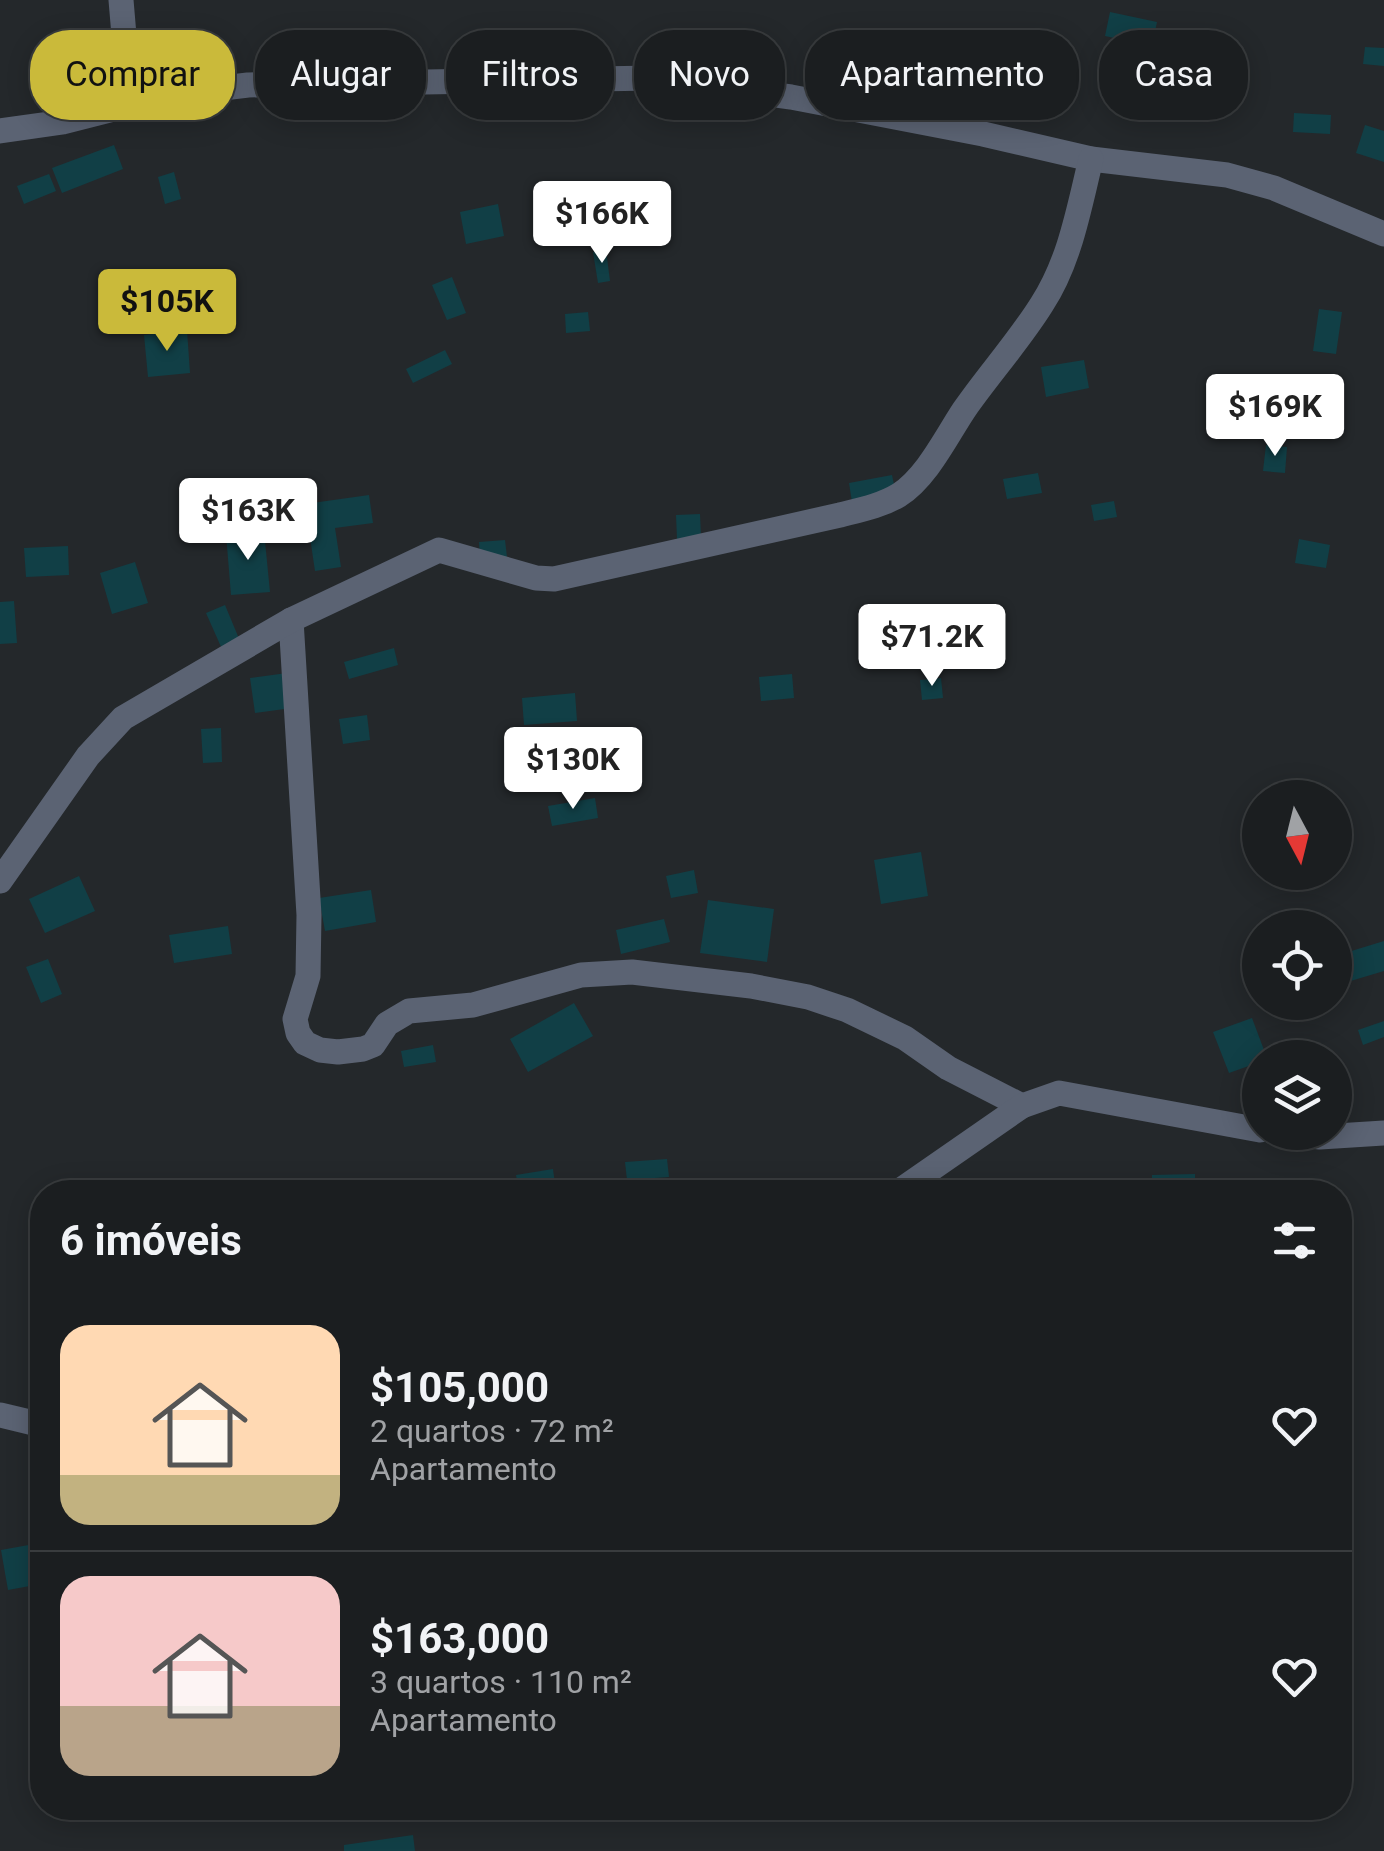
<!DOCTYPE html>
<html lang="pt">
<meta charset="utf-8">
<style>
:root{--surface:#1b1e20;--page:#282b2d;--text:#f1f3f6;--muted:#a0a2a5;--line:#393c3e;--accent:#caba3a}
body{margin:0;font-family:Roboto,sans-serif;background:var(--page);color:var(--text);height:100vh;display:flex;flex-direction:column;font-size:38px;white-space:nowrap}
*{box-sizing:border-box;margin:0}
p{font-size:32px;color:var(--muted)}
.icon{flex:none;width:55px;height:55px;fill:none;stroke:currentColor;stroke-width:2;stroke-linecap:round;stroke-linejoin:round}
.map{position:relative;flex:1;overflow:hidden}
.details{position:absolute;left:30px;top:1180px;width:1322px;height:640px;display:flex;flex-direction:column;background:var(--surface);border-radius:40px;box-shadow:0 5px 25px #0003,0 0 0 2px var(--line)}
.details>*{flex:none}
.guide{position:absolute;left:30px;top:30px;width:1325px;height:90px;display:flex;gap:20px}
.needle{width:65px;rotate:173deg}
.controls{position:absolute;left:1242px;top:780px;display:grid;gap:20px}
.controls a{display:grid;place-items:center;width:110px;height:110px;border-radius:50%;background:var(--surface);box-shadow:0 5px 25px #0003,0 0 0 2px var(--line);font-size:50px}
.price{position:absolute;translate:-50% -85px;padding:0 22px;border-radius:10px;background:#fff;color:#222;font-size:32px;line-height:65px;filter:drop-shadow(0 2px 5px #0008)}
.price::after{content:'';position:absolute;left:50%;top:60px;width:30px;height:22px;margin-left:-15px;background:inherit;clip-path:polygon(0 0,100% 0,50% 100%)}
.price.selected{background:var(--accent);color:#111}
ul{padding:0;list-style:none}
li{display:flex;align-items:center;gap:30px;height:250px;padding:0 30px}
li+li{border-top:2px solid var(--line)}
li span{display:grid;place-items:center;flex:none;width:280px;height:200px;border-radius:30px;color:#555}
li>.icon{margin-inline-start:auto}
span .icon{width:120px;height:120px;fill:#fffc;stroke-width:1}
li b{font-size:42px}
h2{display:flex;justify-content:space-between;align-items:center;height:120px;padding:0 30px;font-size:42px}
.chip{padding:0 35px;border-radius:40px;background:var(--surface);box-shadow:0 5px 25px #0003,0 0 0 2px var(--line);font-size:35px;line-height:90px}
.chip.selected{background:var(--accent);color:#111}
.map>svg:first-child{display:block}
.building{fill:#113f46}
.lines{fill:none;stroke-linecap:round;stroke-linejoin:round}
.minor{stroke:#5b6373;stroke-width:25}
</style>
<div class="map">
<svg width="1384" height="1851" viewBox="0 0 1384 1851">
<rect width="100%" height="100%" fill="#24282b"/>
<g class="building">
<path d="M 1110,12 L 1157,22 L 1152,46 L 1105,36 Z"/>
<path d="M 1365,47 L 1384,48 L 1384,66 L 1363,64 Z"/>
<path d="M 1294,113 L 1331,115 L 1330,134 L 1293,132 Z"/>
<path d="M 1365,125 L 1384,131 L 1384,162 L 1356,153 Z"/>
<path d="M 114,145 L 123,169 L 62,193 L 52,168 Z"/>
<path d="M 174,172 L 181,199 L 165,204 L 158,177 Z"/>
<path d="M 49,174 L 56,191 L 24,204 L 17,186 Z"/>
<path d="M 498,204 L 504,236 L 466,244 L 460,212 Z"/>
<path d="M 606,250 L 610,281 L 598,283 L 593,252 Z"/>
<path d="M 452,277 L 466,313 L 447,320 L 432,285 Z"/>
<path d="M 1319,309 L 1342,312 L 1336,354 L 1313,351 Z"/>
<path d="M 588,312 L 590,331 L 566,333 L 565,314 Z"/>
<path d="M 187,330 L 190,373 L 148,377 L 144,335 Z"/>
<path d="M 445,350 L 452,364 L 413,383 L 406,369 Z"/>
<path d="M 1084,360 L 1089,388 L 1046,397 L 1041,367 Z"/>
<path d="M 1231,381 L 1273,384 L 1272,403 L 1229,400 Z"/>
<path d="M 1266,445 L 1287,447 L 1285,473 L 1263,471 Z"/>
<path d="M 1038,473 L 1042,493 L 1007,499 L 1003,479 Z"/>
<path d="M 892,475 L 896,494 L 852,502 L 849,483 Z"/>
<path d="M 369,495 L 373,523 L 335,528 L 341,567 L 315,571 L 305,504 Z"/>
<path d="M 1114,501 L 1117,517 L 1094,521 L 1091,505 Z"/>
<path d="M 700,514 L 701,537 L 677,539 L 676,515 Z"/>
<path d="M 264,531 L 270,592 L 231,595 L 226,534 Z"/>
<path d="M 1299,539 L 1330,545 L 1326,568 L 1295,563 Z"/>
<path d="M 505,540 L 507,557 L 480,559 L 479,542 Z"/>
<path d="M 68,546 L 69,575 L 26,577 L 24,548 Z"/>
<path d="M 135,562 L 148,603 L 112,614 L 100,573 Z"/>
<path d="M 14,601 L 17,643 L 0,644 L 0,602 Z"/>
<path d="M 225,605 L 240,641 L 222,649 L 206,613 Z"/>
<path d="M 966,629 L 968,646 L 929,653 L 926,635 Z"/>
<path d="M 394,648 L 398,665 L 349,679 L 344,662 Z"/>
<path d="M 287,673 L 292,708 L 255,713 L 250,678 Z"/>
<path d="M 792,674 L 794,698 L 761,701 L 759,677 Z"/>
<path d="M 941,678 L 943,698 L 922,700 L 920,680 Z"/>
<path d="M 575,693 L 577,721 L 524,725 L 522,698 Z"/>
<path d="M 367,715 L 370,740 L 343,744 L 339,719 Z"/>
<path d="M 221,728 L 222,762 L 203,763 L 201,729 Z"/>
<path d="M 595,798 L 598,818 L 552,826 L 548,806 Z"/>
<path d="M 921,852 L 928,896 L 881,904 L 874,860 Z"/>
<path d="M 694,870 L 698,893 L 671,898 L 666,876 Z"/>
<path d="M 79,876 L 95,911 L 45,933 L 29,899 Z"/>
<path d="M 371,890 L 376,922 L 325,931 L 319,898 Z"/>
<path d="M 708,900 L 774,909 L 767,962 L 700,953 Z"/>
<path d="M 664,919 L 670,942 L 621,954 L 616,930 Z"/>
<path d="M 228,926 L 232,954 L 174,963 L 169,935 Z"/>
<path d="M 1384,941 L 1384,971 L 1344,983 L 1335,956 Z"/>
<path d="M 48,959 L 62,994 L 41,1003 L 26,967 Z"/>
<path d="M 574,1003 L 593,1036 L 528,1072 L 510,1039 Z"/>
<path d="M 1252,1018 L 1267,1058 L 1260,1058 L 1260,1062 L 1229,1073 L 1213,1032 Z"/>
<path d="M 1384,1021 L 1384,1037 L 1363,1045 L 1358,1030 Z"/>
<path d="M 433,1045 L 436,1062 L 404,1067 L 401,1051 Z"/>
<path d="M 667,1159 L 669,1177 L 627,1180 L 625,1162 Z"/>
<path d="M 553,1169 L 556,1192 L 519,1192 L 516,1175 Z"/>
<path d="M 1195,1174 L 1195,1192 L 1152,1192 L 1152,1175 Z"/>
<path d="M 34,1544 L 41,1584 L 8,1590 L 1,1550 Z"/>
<path d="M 413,1835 L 415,1851 L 344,1851 L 344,1845 Z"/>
</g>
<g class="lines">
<g class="minor">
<path d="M 121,0 L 130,106"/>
<path d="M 0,131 L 63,122 L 173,94 L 248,85 L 653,78 L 791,97 L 983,134 L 1091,159 L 1227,175 L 1274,188 L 1384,234"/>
<path d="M 291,620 L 309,915 L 308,976 L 295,1019 L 298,1033 L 305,1043 L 320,1050 L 338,1052 L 363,1049 L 373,1045 L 387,1024 L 409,1011 L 473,1005 L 581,975 L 632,972 L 751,986 L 808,997 L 847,1010 L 905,1038 L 948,1068 L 1022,1106"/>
<path d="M 0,881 L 88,756 L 123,718 L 291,620 L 439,550 L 536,578 L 554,579 L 840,515 C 860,510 881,506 899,495 C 927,477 946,437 964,410 C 989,374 1019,341 1042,304 C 1070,261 1079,208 1091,159"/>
<path d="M 1273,1132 L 1320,1137 L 1384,1133"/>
<path d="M 898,1192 L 1022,1106 L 1059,1093 L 1260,1130"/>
<path d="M 0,1415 L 42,1425"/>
</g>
</g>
</svg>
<div class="controls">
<a><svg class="needle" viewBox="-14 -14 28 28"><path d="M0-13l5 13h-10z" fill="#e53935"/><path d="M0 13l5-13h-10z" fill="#a0a2a5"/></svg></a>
<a><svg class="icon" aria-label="locate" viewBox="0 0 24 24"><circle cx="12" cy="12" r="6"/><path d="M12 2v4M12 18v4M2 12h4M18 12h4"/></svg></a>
<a><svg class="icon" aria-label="layers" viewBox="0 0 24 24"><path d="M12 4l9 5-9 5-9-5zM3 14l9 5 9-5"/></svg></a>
</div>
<b class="price" style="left:602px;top:266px">$166K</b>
<b class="price selected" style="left:167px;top:354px">$105K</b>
<b class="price" style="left:1275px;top:459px">$169K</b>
<b class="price" style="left:248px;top:563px">$163K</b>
<b class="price" style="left:932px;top:689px">$71.2K</b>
<b class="price" style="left:573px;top:812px">$130K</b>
<div class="guide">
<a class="chip selected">Comprar</a>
<a class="chip">Alugar</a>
<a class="chip">Filtros</a>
<a class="chip">Novo</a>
<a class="chip">Apartamento</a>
<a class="chip">Casa</a>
</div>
<section class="details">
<h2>6 imóveis<svg class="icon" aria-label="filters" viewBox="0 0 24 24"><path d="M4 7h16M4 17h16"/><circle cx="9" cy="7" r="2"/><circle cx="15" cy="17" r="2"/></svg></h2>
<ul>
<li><span style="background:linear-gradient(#ffd9b3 75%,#c2b280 0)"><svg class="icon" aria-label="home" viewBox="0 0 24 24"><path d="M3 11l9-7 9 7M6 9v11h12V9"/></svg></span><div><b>$105,000</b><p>2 quartos · 72 m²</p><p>Apartamento</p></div><svg class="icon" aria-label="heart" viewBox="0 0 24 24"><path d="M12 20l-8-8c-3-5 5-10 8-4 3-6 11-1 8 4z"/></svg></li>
<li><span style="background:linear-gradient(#f6c9c9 65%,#b9a48a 0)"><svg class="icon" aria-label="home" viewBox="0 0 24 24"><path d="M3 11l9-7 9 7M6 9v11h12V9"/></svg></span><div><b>$163,000</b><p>3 quartos · 110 m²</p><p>Apartamento</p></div><svg class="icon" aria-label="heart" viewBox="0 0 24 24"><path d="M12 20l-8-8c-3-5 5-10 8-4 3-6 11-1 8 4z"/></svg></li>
</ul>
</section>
</div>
